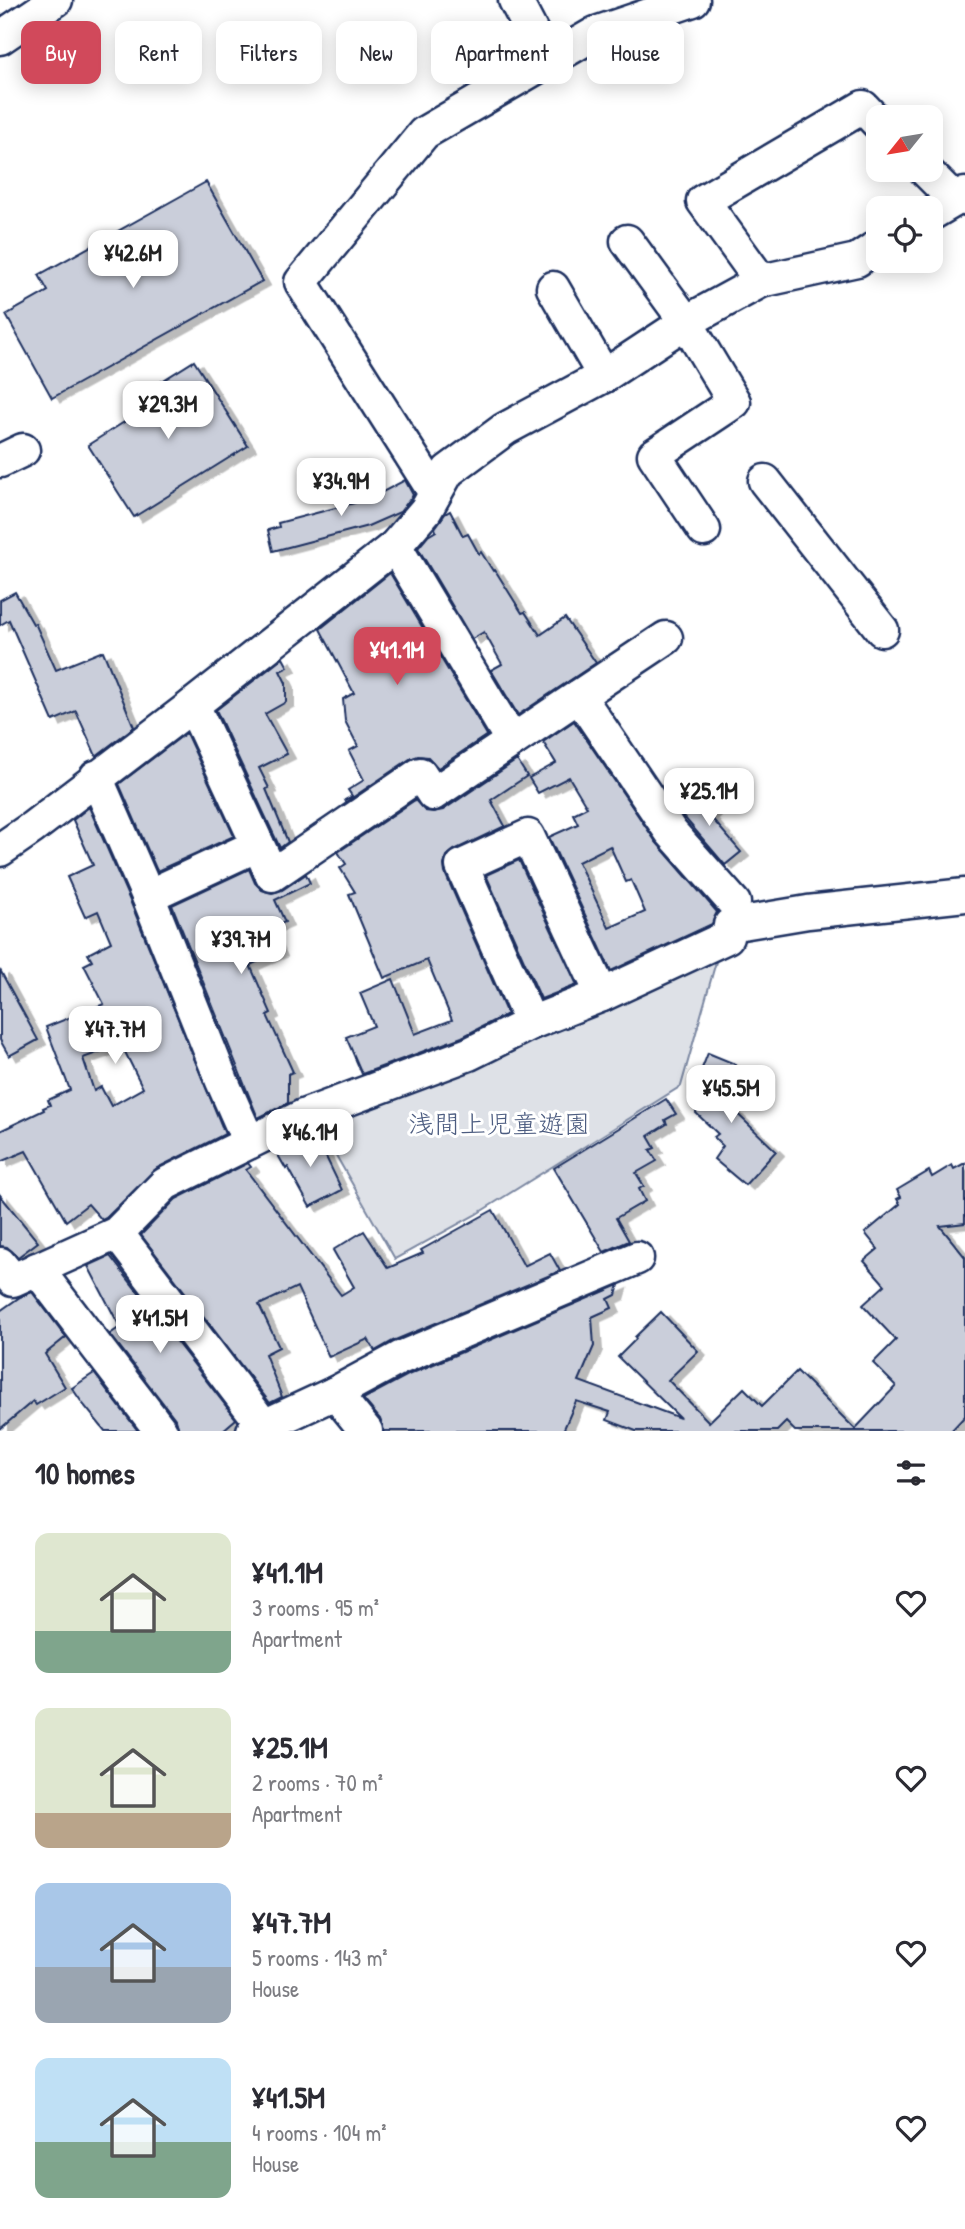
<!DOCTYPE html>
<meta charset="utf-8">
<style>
:root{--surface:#fff;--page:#f7f7f7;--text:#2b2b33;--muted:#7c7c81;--accent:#d1495b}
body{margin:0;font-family:"Patrick Hand","Klee One",sans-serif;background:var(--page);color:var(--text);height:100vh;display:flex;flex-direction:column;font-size:26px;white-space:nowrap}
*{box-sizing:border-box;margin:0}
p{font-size:23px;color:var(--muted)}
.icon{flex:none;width:38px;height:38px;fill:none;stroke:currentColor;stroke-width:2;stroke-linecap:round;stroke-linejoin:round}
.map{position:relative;height:1431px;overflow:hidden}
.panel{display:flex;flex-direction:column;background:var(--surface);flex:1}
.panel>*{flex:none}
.guide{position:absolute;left:21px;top:21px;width:924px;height:63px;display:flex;gap:14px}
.needle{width:46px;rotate:240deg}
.controls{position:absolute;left:866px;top:105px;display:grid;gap:14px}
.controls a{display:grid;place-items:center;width:77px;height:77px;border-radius:14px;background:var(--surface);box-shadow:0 4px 18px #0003;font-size:35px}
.price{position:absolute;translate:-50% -60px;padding:0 16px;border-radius:14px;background:#fff;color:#222;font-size:23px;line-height:46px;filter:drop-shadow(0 2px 4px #0008)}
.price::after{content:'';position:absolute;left:50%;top:42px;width:21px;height:16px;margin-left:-10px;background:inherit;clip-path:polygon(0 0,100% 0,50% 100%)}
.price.active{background:var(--accent);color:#fff}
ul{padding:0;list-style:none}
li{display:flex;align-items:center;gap:21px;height:175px;padding:0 35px}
li span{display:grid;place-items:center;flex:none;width:196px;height:140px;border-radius:14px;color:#555}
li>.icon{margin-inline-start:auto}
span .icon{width:84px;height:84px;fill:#fffc;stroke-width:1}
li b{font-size:30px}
h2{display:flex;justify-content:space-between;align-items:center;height:84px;padding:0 35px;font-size:30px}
.tag{padding:0 24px;border-radius:14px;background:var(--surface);box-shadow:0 4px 18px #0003;font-size:24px;line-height:63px}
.tag.active{background:var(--accent);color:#fff}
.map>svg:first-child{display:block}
.green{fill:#dee1e7;stroke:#7c88a2;stroke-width:2}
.building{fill:#caceda;stroke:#1b2f5e;stroke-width:2;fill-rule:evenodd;filter:url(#shadow)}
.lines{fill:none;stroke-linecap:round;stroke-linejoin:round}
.minor-casing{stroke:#1b2f5e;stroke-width:37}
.minor{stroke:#fff;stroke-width:32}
.labels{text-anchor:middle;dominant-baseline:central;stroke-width:6;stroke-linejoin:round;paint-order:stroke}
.park-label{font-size:26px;fill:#4c5c80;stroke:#fff}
</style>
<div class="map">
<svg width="965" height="1431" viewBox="0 0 965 1431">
<defs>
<filter id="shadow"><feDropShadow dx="8" dy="4.5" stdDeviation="0" flood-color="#0004"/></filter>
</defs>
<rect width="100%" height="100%" fill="#fff"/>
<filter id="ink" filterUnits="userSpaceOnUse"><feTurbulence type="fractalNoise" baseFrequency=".0143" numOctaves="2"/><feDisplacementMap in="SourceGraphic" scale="14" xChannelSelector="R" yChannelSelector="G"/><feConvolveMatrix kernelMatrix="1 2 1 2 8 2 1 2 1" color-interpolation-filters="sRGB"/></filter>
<g filter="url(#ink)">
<path class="green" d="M 719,951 L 681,1086 L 475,1215 L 395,1259 L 317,1122 Z"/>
<g class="building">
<path d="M 206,182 L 262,281 L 52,398 L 6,315 L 48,291 L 39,275 Z"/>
<path d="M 194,361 L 248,446 L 134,517 L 88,445 L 151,405 L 143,393 Z"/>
<path d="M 405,480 L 413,495 L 400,512 L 368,526 L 273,551 L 268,530 L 279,527 L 278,523 L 354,503 L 376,493 L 377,495 Z"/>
<path d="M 450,511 L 463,536 L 468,534 L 479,554 L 481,552 L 493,571 L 495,570 L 522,613 L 525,612 L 540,635 L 565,618 L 596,663 L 518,715 L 491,670 L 502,664 L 484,632 L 472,639 L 418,548 L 428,536 L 436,531 L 435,528 L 445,514 Z"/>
<path d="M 390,573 L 487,735 L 438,768 L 428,757 L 418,756 L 410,759 L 346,802 L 345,800 L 352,796 L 348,790 L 364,780 L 349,751 L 358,746 L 345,721 L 343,699 L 354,693 L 320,629 Z"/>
<path d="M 15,592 L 33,624 L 35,623 L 56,670 L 103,651 L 134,727 L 96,756 L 76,711 L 53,721 L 9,620 L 0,625 L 0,600 Z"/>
<path d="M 283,658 L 288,667 L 280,671 L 286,683 L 286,702 L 265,714 L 287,754 L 259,768 L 269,788 L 266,789 L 288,842 L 280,848 L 216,710 Z"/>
<path d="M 574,721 L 656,842 L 717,912 L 712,924 L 611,971 L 549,837 L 578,824 L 573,814 L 587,807 L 569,777 L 538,793 L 529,778 L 556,763 L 543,742 ZM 610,846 L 626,882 L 631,880 L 645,912 L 609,928 L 578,862 Z"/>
<path d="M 186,733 L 234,836 L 157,871 L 119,784 Z"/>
<path d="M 517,760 L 527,776 L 491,800 L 505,826 L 454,850 L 447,856 L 444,865 L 445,873 L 507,1014 L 462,1037 L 362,1074 L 346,1037 L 374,1026 L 360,993 L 393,979 L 415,1034 L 452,1020 L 427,960 L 384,978 L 349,894 L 355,892 L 340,868 L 346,864 L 338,852 L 415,800 L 425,811 L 433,812 L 443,810 Z"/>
<path d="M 697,792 L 714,810 L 709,815 L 741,852 L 725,865 L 678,810 Z"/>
<path d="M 89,807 L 131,903 L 225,1134 L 157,1168 L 106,1218 L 102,1220 L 88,1204 L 66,1221 L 26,1151 L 0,1162 L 0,1131 L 44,1110 L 43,1108 L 50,1105 L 48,1100 L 70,1090 L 46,1027 L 104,1004 L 84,965 L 92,961 L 88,954 L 111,942 L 98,911 L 85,917 L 67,877 L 93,865 L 73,820 ZM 121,1044 L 143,1088 L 111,1106 L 101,1087 L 94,1091 L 83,1058 Z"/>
<path d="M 519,860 L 577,985 L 541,999 L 486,875 Z"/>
<path d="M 249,869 L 255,883 L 262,890 L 272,893 L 282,890 L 306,874 L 310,883 L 275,900 L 285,922 L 269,929 L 279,952 L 250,965 L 271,1013 L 267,1015 L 293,1072 L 288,1074 L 288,1103 L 258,1118 L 172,905 Z"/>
<path d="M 0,970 L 38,1040 L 9,1056 L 0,1040 Z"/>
<path d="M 708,1053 L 735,1064 L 722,1099 L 776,1151 L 745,1185 L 714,1159 L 723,1146 L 714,1137 L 718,1134 L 696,1113 L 710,1074 L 701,1071 Z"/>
<path d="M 666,1099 L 676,1114 L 665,1120 L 667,1124 L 648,1136 L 655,1148 L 650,1150 L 657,1161 L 636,1173 L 644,1186 L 639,1189 L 645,1201 L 616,1218 L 629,1241 L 604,1252 L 554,1168 Z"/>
<path d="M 314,1132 L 342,1190 L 310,1207 L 288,1167 L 286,1169 L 275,1150 Z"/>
<path d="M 248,1163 L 251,1167 L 246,1170 L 341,1295 L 354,1287 L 333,1250 L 364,1231 L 388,1268 L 423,1253 L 421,1250 L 493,1210 L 524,1266 L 550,1253 L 560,1271 L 393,1341 L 375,1351 L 368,1339 L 329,1357 L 297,1287 L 259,1305 L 279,1347 L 265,1354 L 282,1397 L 270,1403 L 141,1235 L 176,1199 Z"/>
<path d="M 965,1163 L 965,1223 L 940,1226 L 965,1257 L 965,1416 L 951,1431 L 795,1431 L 786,1422 L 777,1431 L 636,1431 L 607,1420 L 610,1412 L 576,1401 L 563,1431 L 384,1431 L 380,1419 L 363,1399 L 408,1375 L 619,1285 L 616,1295 L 608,1299 L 612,1308 L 592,1317 L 594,1346 L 579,1381 L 680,1418 L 618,1357 L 636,1339 L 635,1337 L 661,1312 L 698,1351 L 668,1380 L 709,1422 L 744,1388 L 762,1406 L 797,1371 L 855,1429 L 896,1386 L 873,1363 L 896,1340 L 863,1305 L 885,1285 L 864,1261 L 878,1249 L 865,1233 L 900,1204 L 897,1199 L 901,1197 L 897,1190 L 929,1171 L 932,1177 L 952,1165 L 954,1169 Z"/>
<path d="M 0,1195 L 38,1242 L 18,1257 L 7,1247 L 0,1246 Z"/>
<path d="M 110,1256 L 236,1419 L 222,1431 L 179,1431 L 176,1420 L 110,1334 L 120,1327 L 88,1266 Z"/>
<path d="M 32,1292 L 66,1337 L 45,1354 L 65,1387 L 36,1405 L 33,1401 L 0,1429 L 0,1311 L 20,1297 Z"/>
<path d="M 94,1373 L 138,1431 L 105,1431 L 83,1404 L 72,1388 Z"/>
</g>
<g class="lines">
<defs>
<g id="minor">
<path d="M 515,0 L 547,61"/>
<path d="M 0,38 L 56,0"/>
<path d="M 925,170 L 955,200"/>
<path d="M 931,214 L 965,194"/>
<path d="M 627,241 L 686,322 L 734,402 L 654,455 L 704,530"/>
<path d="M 761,281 L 703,201 L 863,107 L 878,123"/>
<path d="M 553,288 L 604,376"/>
<path d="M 0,461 L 23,450"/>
<path d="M 765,481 L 882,630"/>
<path d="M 435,493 L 301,282 L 424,133 L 596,33 L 693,0"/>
<path d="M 395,546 L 512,741 L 579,696 L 671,832 L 734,903"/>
<path d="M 579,696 L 666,638"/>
<path d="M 193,705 L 272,875 L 420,774 L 433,794 L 512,741"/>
<path d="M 96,777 L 148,896 L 222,1081 L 249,1142"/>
<path d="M 0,850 L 32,828 L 193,705 L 395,546 L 426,510 L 448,471 L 505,429 L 604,376 L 686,322 L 761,281 L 857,260 L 878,246"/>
<path d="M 148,896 L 258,845"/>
<path d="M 730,925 L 808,912 L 965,895"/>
<path d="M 531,1023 L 462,866 L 528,836 L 602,995"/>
<path d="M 117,1233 L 264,1426"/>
<path d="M 0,1264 L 13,1280 L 117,1233 L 165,1184 L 303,1116 L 469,1054 L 531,1023 L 602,995 L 727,937"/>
<path d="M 37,1269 L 161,1431"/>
<path d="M 335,1393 L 366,1431"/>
<path d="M 253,1431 L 335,1393 L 400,1358 L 637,1258"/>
</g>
</defs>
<use href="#minor" class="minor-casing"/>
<use href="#minor" class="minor"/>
</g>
</g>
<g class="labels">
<g class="park-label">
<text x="499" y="1123">浅間上児童遊園</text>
</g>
</g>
</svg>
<div class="controls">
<a><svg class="needle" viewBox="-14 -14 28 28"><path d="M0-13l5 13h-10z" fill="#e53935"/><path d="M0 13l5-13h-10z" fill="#7c7c81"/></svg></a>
<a><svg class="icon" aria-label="locate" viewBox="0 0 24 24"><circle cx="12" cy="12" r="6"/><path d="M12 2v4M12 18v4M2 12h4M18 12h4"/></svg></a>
</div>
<b class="price" style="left:133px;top:290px">¥42.6M</b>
<b class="price" style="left:168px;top:441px">¥29.3M</b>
<b class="price" style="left:341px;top:518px">¥34.9M</b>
<b class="price active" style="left:397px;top:687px">¥41.1M</b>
<b class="price" style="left:709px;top:828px">¥25.1M</b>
<b class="price" style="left:241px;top:976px">¥39.7M</b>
<b class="price" style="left:115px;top:1066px">¥47.7M</b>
<b class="price" style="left:731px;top:1125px">¥45.5M</b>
<b class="price" style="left:310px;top:1169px">¥46.1M</b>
<b class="price" style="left:160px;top:1355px">¥41.5M</b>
<div class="guide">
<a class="tag active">Buy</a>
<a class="tag">Rent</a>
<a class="tag">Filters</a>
<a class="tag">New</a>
<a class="tag">Apartment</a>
<a class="tag">House</a>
</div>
</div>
<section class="panel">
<h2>10 homes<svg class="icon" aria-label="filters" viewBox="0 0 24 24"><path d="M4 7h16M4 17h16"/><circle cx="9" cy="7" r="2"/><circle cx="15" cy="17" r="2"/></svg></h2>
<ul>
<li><span style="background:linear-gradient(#dfe7d0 70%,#7fa58c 0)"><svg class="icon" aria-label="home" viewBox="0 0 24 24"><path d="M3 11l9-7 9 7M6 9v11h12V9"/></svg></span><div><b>¥41.1M</b><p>3 rooms · 95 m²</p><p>Apartment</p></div><svg class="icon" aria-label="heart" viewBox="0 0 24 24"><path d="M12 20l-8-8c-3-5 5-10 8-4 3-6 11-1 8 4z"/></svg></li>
<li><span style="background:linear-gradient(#dfe7d0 75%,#b9a48a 0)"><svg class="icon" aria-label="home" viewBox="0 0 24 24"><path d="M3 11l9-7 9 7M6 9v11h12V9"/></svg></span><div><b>¥25.1M</b><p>2 rooms · 70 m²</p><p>Apartment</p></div><svg class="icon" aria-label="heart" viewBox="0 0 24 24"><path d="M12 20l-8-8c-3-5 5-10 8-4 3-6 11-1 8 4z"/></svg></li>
<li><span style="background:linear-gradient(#a9c7e8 60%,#9aa5b1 0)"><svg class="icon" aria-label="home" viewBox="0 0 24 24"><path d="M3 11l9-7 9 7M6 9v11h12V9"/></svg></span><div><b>¥47.7M</b><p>5 rooms · 143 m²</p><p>House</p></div><svg class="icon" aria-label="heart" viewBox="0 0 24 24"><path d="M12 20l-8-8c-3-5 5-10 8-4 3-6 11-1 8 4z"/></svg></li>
<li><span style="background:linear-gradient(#bfe0f5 60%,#7fa58c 0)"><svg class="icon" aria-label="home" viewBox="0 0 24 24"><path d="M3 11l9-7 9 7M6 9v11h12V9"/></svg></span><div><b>¥41.5M</b><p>4 rooms · 104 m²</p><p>House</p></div><svg class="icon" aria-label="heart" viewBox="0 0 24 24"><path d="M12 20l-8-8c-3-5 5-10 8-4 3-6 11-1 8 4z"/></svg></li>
</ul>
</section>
